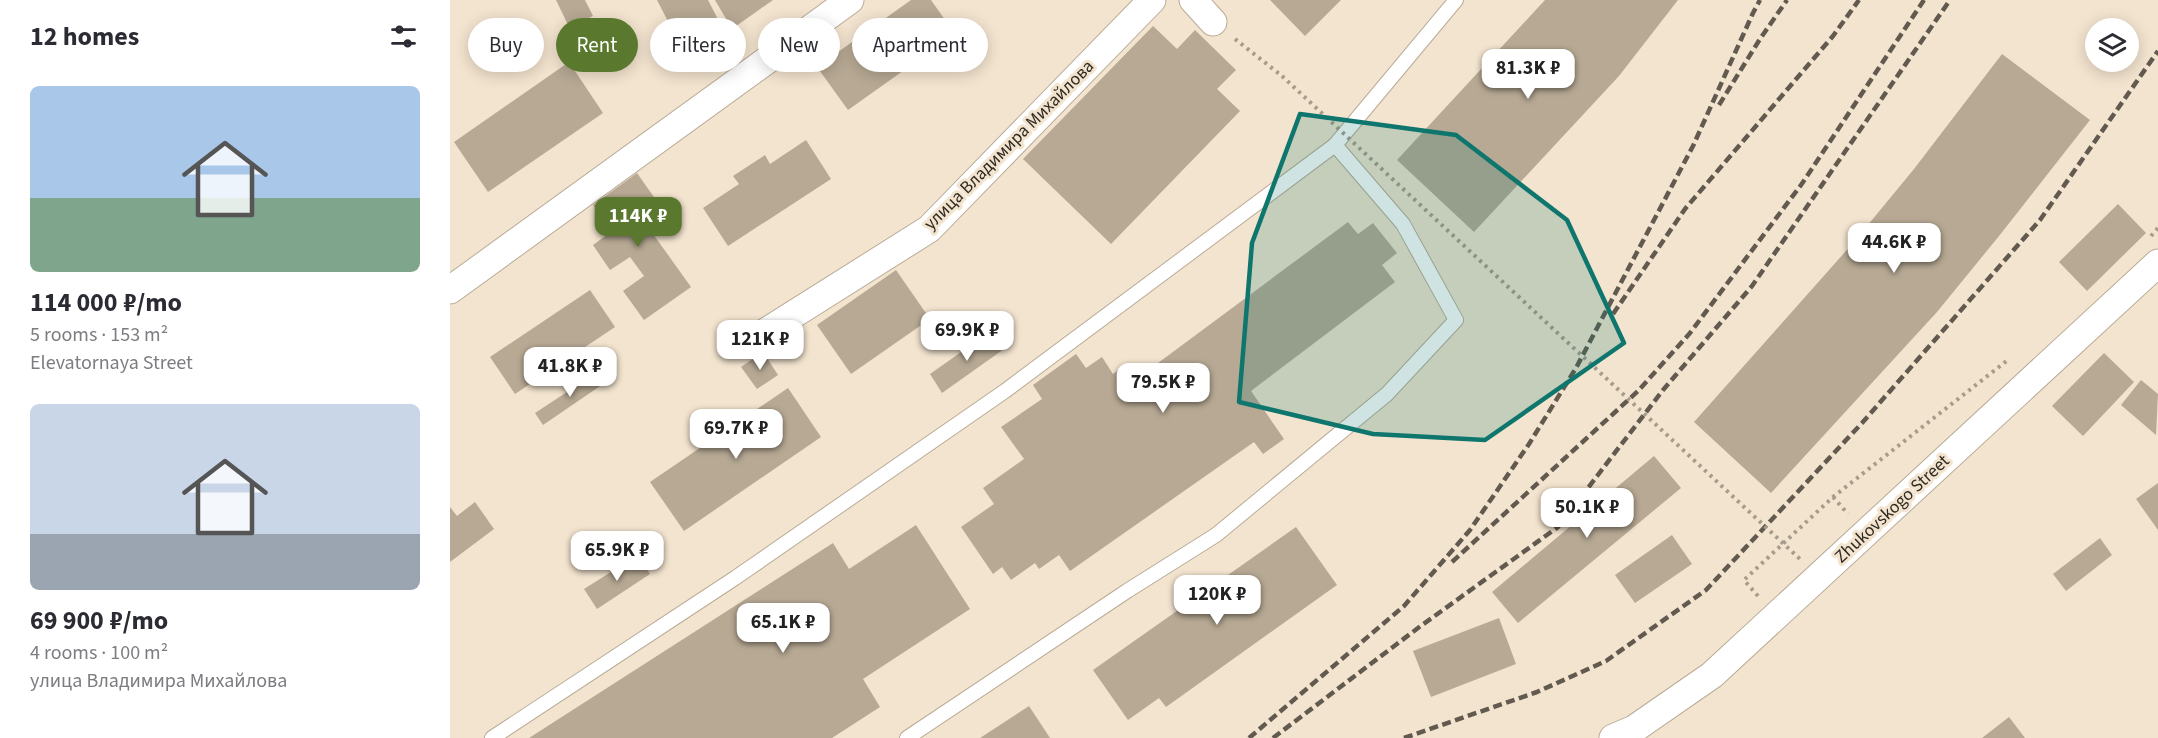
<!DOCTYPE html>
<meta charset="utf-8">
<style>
:root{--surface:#fff;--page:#f2f2f3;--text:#2b2b33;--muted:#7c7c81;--accent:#5a792e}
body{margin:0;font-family:"Source Sans 3",sans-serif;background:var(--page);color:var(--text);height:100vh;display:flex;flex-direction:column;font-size:22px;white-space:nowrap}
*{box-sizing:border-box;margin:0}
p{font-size:20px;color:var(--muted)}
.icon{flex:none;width:33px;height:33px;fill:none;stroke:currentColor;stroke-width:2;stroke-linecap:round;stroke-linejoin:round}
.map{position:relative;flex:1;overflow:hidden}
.panel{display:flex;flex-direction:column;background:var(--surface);width:450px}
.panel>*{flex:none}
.top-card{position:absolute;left:18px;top:18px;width:570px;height:54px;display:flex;gap:12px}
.tools{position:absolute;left:1635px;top:18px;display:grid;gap:12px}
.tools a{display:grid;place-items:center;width:54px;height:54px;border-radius:50%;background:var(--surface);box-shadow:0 3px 15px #0003;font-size:30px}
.price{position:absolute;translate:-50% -51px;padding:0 14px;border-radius:12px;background:#fff;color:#222;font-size:20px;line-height:39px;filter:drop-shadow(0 2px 3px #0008)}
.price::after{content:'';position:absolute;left:50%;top:36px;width:18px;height:14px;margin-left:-9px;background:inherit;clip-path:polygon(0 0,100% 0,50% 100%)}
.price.selected{background:var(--accent);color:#fff}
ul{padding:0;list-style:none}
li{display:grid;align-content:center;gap:12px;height:318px;padding:0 30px}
li span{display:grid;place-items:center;height:186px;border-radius:9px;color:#555}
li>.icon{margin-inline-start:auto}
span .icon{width:108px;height:108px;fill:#fffc;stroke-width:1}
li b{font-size:26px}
h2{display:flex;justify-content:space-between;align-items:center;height:72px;padding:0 30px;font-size:26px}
.pill{padding:0 21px;border-radius:27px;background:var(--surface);box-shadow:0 3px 15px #0003;font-size:21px;line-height:54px}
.pill.selected{background:var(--accent);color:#fff}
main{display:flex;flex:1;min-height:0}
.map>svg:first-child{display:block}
.building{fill:#b7a994}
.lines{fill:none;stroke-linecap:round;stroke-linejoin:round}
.lane-casing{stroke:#b9ab97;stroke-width:16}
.street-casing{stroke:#b9ab97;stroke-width:29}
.path{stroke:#a79c8c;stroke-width:4;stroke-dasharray:3 4.5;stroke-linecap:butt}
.lane{stroke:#fff;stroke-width:14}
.street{stroke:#fff;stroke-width:27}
.rail{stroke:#625a4f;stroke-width:4.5;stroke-dasharray:9 4.5;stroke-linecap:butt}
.path-bridge{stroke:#a79c8c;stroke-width:4;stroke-dasharray:3 4.5;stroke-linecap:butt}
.marked{fill:#0f766e;fill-opacity:0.2;stroke:#0f766e;stroke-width:4.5;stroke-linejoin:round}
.labels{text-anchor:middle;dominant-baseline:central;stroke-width:6;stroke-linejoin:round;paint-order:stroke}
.street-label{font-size:18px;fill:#2f2a22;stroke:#f3e4cf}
</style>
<main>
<section class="panel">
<h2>12 homes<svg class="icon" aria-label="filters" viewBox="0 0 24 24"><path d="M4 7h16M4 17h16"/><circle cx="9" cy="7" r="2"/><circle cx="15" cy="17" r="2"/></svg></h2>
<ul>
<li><span style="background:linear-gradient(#a9c7e8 60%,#7fa58c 0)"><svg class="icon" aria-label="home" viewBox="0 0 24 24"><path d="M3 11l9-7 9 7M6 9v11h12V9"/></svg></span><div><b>114 000 ₽/mo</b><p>5 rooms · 153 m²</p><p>Elevatornaya Street</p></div></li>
<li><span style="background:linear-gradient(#c9d6e8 70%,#9aa5b1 0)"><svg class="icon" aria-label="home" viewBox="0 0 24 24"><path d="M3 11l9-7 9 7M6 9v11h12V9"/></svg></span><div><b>69 900 ₽/mo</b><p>4 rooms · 100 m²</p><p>улица Владимира Михайлова</p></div></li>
</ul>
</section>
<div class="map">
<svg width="1708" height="738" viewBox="0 0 1708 738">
<rect width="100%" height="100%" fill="#f3e4cf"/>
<g class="building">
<path d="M 106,0 L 135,0 L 143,16 L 119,27 Z"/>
<path d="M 207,0 L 258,0 L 275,33 L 235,54 L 233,52 L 225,56 L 216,37 L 224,33 Z"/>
<path d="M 265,0 L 323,0 L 282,29 Z"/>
<path d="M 461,0 L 481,0 L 505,34 L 398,110 L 367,67 Z"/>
<path d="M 820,0 L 891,0 L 855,36 Z"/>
<path d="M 1095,0 L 1228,0 L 1169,76 L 1024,232 L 947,160 Z"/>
<path d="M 703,26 L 727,49 L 745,30 L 786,70 L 767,89 L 790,111 L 661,244 L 573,159 Z"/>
<path d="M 1552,54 L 1640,120 L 1549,236 L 1487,312 L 1321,493 L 1244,422 L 1403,243 L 1464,169 Z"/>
<path d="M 119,62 L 153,113 L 38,192 L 4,142 Z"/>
<path d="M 356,140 L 381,179 L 278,246 L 253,208 L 289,184 L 283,176 L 315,155 L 320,164 Z"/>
<path d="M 187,173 L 206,200 L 188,213 L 241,287 L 194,320 L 173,291 L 194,276 L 180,257 L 160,270 L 143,245 L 162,231 L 143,205 Z"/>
<path d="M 1668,204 L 1696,233 L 1637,291 L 1609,262 Z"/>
<path d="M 898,222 L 908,234 L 923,223 L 947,253 L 932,265 L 945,282 L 801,391 L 834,439 L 813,454 L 804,442 L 620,571 L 609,555 L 589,569 L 585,563 L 561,580 L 552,567 L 543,574 L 511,527 L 544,504 L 533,488 L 574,459 L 551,427 L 592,399 L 583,385 L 626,354 L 636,368 L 652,357 L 663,374 L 671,368 L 681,383 Z"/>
<path d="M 446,270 L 480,319 L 401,374 L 367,325 Z"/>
<path d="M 140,290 L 165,327 L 65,394 L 40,357 Z"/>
<path d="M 541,331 L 554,349 L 492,393 L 480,374 Z"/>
<path d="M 313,352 L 328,375 L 307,389 L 291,367 Z"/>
<path d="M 1654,353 L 1684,382 L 1633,436 L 1602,406 Z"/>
<path d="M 149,371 L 156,382 L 93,425 L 85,413 Z"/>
<path d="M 1691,380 L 1708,394 L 1706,435 L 1671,405 Z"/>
<path d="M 338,388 L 371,437 L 234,531 L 200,482 Z"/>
<path d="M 1204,456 L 1231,488 L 1068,623 L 1042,592 Z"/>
<path d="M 1708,483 L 1708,530 L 1686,499 Z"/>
<path d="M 25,502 L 44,529 L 0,562 L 0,507 L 7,516 Z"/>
<path d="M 466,525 L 520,609 L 413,679 L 430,707 L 382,738 L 79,738 L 383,543 L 399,569 Z"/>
<path d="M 846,527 L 887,585 L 716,707 L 709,698 L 678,720 L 643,670 Z"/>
<path d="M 1222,535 L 1242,564 L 1185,603 L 1165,575 Z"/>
<path d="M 1650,538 L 1662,555 L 1616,591 L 1603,574 Z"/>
<path d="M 188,555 L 200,574 L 147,609 L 134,589 Z"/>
<path d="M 1049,618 L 1066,664 L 981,697 L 963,651 Z"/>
<path d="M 579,706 L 600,738 L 530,738 Z"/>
<path d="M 1559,717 L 1575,738 L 1532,738 Z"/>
</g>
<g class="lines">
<defs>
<g id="lane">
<path d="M 42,738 L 285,578 L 555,391 L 885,145"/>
<path d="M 457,738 L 677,591 L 766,535 L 937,394 L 1006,320 L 953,224 L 885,145 L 1006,0"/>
</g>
<g id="street">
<path d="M 743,0 L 763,22"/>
<path d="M 0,290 L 400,0"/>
<path d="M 314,333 L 479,229 L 702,0"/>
<path d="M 1163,738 L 1184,729 L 1262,675 L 1708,263"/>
</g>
</defs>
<use href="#lane" class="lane-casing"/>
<use href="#street" class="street-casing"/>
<g class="path">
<path d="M 785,39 L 832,76"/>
<path d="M 1701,236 L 1708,228"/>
<path d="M 1383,497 L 1398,514"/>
<path d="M 1308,596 L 1294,580 L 1383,497 L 1559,359"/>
</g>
<use href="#lane" class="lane"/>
<use href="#street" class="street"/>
<g class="rail">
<path d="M 1269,105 L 1310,39 L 1337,0"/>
<path d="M 1163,314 L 1235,209 L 1383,36 L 1409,0"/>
<path d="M 1002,562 L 1188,391 L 1240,333 L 1351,185 L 1474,0"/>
<path d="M 799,738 L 954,606 L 1020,530 L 1079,444 L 1126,368 L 1243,146 L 1303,13 L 1310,0"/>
<path d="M 823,738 L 968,628 L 1108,527 L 1213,390 L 1302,286 L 1500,0"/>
<path d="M 954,738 L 1087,692 L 1156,661 L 1256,590 L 1412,423 L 1590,220 L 1708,51"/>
</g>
<path class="path-bridge" d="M 832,76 L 1351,560"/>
</g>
<path class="marked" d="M 850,114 L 1006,135 L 1117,220 L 1174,343 L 1035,440 L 923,434 L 789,402 L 802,243 Z"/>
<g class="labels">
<g class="street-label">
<text transform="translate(559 145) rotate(-45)">улица Владимира Михайлова</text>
<text transform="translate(1442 509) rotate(-43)">Zhukovskogo Street</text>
</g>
</g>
</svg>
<div class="tools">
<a><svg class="icon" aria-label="layers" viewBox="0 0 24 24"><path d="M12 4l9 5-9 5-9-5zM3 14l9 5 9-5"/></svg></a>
</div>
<b class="price" style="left:1078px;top:100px">81.3K ₽</b>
<b class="price selected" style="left:188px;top:248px">114K ₽</b>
<b class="price" style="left:1444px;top:274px">44.6K ₽</b>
<b class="price" style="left:517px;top:362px">69.9K ₽</b>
<b class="price" style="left:310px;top:371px">121K ₽</b>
<b class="price" style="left:120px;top:398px">41.8K ₽</b>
<b class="price" style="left:713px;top:414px">79.5K ₽</b>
<b class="price" style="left:286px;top:460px">69.7K ₽</b>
<b class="price" style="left:1137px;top:539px">50.1K ₽</b>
<b class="price" style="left:167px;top:582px">65.9K ₽</b>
<b class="price" style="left:767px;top:626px">120K ₽</b>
<b class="price" style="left:333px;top:654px">65.1K ₽</b>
<div class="top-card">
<a class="pill">Buy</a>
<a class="pill selected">Rent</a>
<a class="pill">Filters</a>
<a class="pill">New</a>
<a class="pill">Apartment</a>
</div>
</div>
</main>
